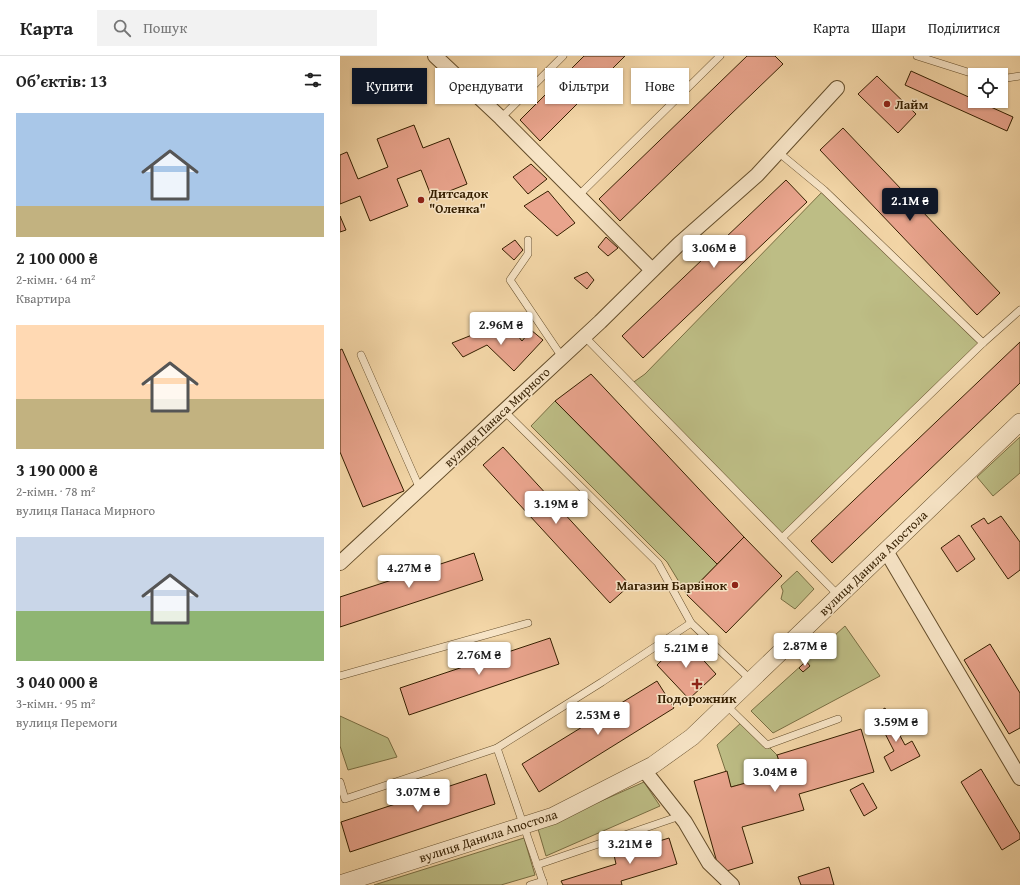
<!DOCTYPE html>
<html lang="uk">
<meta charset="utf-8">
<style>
:root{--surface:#fff;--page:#f2f2f2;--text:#222;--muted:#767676;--line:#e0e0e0;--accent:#111827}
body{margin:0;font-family:"Gentium Book Plus",serif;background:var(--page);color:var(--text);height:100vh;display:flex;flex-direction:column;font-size:15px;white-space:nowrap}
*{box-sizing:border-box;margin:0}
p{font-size:13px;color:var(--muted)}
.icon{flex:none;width:22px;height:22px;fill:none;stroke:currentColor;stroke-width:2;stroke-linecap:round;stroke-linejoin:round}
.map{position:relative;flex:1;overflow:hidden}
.panel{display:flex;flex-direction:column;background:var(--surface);width:340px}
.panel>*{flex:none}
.guide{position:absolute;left:12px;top:12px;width:380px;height:36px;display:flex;gap:8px}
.fabs{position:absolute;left:628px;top:12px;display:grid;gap:8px}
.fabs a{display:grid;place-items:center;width:40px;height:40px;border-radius:0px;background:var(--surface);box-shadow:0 1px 3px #0004;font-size:20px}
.price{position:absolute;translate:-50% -34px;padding:0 9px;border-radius:4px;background:#fff;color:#222;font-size:13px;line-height:26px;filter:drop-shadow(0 1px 2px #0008)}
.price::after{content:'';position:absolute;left:50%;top:24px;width:12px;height:9px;margin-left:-6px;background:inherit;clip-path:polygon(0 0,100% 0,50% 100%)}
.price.current{background:var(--accent);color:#fff}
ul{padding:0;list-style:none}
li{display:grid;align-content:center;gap:8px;height:212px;padding:0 16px}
li span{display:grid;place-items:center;height:124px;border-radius:0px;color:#555}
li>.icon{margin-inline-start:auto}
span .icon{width:72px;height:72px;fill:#fffc;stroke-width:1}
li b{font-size:17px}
h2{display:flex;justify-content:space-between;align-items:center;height:48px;padding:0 16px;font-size:17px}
.tag{padding:0 14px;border-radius:0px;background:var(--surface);box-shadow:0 1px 3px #0004;font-size:14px;line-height:36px}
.tag.current{background:var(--accent);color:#fff}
header{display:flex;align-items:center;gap:24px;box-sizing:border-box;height:56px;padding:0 20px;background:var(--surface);border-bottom:1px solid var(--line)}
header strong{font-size:19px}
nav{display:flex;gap:22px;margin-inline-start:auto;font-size:14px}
.search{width:280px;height:36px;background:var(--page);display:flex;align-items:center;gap:10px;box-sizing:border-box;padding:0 14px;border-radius:0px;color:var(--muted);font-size:15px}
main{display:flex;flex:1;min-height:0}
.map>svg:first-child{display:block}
.green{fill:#bdbd85;stroke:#796e42}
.building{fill:#e9a48d;stroke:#351f00}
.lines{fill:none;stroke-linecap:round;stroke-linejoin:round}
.service-casing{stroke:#644d2a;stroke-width:8}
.minor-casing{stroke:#644d2a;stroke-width:16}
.tertiary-casing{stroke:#644d2a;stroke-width:18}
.service{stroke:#f7e4c6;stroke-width:7}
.minor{stroke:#f7e4c6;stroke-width:14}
.tertiary{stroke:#f7e4c6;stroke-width:17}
.poi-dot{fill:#8f2418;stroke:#f7e4c6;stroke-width:1.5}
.labels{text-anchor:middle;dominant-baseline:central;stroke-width:3;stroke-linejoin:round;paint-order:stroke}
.poi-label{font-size:13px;font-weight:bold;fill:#351f00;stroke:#f7e4c6;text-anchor:start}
.street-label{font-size:13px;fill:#351f00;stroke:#f7e4c6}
</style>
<header>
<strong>Карта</strong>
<div class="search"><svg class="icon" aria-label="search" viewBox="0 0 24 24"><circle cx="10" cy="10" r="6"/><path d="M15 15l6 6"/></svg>Пошук</div>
<nav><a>Карта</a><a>Шари</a><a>Поділитися</a></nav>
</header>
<main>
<section class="panel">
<h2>Об’єктів: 13<svg class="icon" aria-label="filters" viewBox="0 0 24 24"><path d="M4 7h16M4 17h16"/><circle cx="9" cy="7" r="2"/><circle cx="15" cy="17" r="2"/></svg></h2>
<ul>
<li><span style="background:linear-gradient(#a9c7e8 75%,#c2b280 0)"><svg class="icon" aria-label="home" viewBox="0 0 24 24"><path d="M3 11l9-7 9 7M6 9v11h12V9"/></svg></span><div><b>2 100 000 ₴</b><p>2-кімн. · 64 m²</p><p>Квартира</p></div></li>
<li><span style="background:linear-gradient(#ffd9b3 60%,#c2b280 0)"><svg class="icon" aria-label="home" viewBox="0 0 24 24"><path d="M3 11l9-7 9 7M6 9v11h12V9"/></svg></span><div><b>3 190 000 ₴</b><p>2-кімн. · 78 m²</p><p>вулиця Панаса Мирного</p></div></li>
<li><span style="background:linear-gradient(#c9d6e8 60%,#8fb573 0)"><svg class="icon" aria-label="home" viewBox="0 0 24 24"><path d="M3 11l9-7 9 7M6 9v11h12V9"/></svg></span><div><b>3 040 000 ₴</b><p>3-кімн. · 95 m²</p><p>вулиця Перемоги</p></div></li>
</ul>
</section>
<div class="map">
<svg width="680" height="829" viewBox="0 0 680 829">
<rect width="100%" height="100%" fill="#f3d6a7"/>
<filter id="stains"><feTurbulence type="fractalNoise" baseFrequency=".005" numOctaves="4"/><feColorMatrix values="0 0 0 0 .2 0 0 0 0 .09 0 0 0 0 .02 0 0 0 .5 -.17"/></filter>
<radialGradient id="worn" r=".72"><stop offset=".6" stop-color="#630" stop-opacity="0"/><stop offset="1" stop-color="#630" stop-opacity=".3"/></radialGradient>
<g class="green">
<path d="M 484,134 L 643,287 L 442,482 L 291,328 L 305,318 Z"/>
<path d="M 215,345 L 377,508 L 347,539 L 327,506 L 191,370 Z"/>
<path d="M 680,381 L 680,417 L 653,440 L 637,421 Z"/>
<path d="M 457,515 L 474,533 L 455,553 L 441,543 L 443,535 L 441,530 Z"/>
<path d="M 505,570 L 540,620 L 433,677 L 411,655 Z"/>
<path d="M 0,660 L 48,682 L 57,701 L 8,714 L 0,690 Z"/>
<path d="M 403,665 L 437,699 L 443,717 L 391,731 L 377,689 Z"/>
<path d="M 304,726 L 320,750 L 206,800 L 198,773 Z"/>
<path d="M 184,782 L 195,819 L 161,829 L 34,829 Z"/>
</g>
<g class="building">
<path d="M 244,0 L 285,0 L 200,85 L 180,64 Z"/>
<path d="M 407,0 L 435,0 L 443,8 L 280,165 L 259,143 Z"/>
<path d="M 571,15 L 673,61 L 667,75 L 565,29 Z"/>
<path d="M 537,20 L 576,58 L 558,77 L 518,38 Z"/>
<path d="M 74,69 L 83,92 L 109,82 L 127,128 L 92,142 L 81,114 L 57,123 L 68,150 L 30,165 L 20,140 L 0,148 L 0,99 L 7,96 L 18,123 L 48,111 L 37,83 Z"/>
<path d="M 503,72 L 660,237 L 637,259 L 480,94 Z"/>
<path d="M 191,108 L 207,123 L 188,138 L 173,121 Z"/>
<path d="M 446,124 L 467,146 L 303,302 L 282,280 Z"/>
<path d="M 208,135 L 235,167 L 217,180 L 184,150 Z"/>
<path d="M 0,160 L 6,174 L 0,176 Z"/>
<path d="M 266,181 L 278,192 L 268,200 L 258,191 Z"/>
<path d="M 175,184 L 183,194 L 174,204 L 162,193 Z"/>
<path d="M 247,216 L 254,224 L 247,233 L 234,222 Z"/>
<path d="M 170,270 L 182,285 L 191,274 L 203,284 L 174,315 L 147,289 L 123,301 L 112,287 L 147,273 L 160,285 Z"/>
<path d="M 680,286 L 680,327 L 492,507 L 471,485 Z"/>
<path d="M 2,293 L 64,435 L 23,451 L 0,396 L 0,294 Z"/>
<path d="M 251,318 L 404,481 L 377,508 L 215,345 Z"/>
<path d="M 163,391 L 290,529 L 270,547 L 143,409 Z"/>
<path d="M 661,460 L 680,486 L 680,514 L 668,523 L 631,470 L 644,462 L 648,468 Z"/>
<path d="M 619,479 L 635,503 L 617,516 L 601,492 Z"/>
<path d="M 404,481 L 442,520 L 386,577 L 347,539 Z"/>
<path d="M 134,497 L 143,524 L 0,571 L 0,541 Z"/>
<path d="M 210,582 L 219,608 L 69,659 L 60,632 Z"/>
<path d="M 344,583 L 376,618 L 349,643 L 317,609 Z"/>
<path d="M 650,588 L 680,637 L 680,672 L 669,678 L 624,604 Z"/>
<path d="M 466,605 L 470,610 L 463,616 L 459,612 Z"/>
<path d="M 317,625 L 334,652 L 199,736 L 182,708 Z"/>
<path d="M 545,652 L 565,689 L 572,685 L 580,700 L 551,715 L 544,701 L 554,695 L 535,658 Z"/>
<path d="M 521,673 L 534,716 L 459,738 L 464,754 L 402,771 L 413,807 L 380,817 L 354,725 L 387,715 L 391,731 L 443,717 L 437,699 Z"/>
<path d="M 641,713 L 680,778 L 680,783 L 662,794 L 621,726 Z"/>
<path d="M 146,718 L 155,748 L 10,796 L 1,766 Z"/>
<path d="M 523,727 L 537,752 L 524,760 L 510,734 Z"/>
<path d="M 329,782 L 337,808 L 281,825 L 282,829 L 223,829 L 221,825 L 276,808 L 274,799 Z"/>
<path d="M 489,811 L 494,829 L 461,829 L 458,821 Z"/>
</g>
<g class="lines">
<defs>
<g id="service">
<path d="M 577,0 L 637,19"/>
<path d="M 661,23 L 680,20"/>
<path d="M 161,62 L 223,0"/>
<path d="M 438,96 L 484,134 L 643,287"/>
<path d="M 238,140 L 380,0"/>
<path d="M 188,184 L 188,198 L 170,224 L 222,301"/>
<path d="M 244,280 L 499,540"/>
<path d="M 21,299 L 80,433"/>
<path d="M 164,355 L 318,507 L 351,567 L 411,624"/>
<path d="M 442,482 L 643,287 L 680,254"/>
<path d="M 0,620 L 188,567"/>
<path d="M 386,649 L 427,689 L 498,663"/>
<path d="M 157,692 L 262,626 L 351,567"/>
<path d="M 0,726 L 5,743 L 157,692 L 204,829"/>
<path d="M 197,809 L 340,760"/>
<path d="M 190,829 L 203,825"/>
</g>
<g id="minor">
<path d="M 95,0 L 161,62 L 312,214"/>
<path d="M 546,495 L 680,722"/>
<path d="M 0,507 L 260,266 L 339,188 L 417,119 L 497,32"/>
<path d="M 304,714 L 345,766 L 369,807 L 392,829"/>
</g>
<path id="tertiary" d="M 0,828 L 213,760 L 313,709 L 352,681 L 680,366"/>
</defs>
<use href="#service" class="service-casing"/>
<use href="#minor" class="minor-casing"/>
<use href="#tertiary" class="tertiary-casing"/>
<use href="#service" class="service"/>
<use href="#minor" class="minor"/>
<use href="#tertiary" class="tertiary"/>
</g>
<g class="poi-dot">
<circle cx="547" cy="48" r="4"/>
<circle cx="81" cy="144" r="4"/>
<circle cx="395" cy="529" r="4"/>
<path d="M355 622h4v4h4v4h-4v4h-4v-4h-4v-4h4z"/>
</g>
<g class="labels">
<g class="poi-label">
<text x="555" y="48">Лайм</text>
<text x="89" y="137">Дитсадок<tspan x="89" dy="15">"Оленка"</tspan></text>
<text x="387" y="529" text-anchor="end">Магазин Барвінок</text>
<text x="357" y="642" text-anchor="middle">Подорожник</text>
</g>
<g class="street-label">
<text transform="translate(157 361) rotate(-43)">вулиця Панаса Мирного</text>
<text transform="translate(533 507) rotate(-44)">вулиця Данила Апостола</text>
<text transform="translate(148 780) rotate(-18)">вулиця Данила Апостола</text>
</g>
</g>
<rect width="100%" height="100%" filter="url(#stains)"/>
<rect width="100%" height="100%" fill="url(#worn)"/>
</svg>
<div class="fabs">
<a><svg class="icon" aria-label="locate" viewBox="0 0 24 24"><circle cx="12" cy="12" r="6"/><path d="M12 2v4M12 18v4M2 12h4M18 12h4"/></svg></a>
</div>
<b class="price current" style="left:570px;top:166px">2.1M ₴</b>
<b class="price" style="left:374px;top:213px">3.06M ₴</b>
<b class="price" style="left:161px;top:290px">2.96M ₴</b>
<b class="price" style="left:216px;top:469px">3.19M ₴</b>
<b class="price" style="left:69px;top:533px">4.27M ₴</b>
<b class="price" style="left:465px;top:611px">2.87M ₴</b>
<b class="price" style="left:346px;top:613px">5.21M ₴</b>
<b class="price" style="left:139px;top:620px">2.76M ₴</b>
<b class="price" style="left:258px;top:680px">2.53M ₴</b>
<b class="price" style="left:556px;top:687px">3.59M ₴</b>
<b class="price" style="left:435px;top:737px">3.04M ₴</b>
<b class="price" style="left:78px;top:757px">3.07M ₴</b>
<b class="price" style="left:290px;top:809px">3.21M ₴</b>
<div class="guide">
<a class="tag current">Купити</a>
<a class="tag">Орендувати</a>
<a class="tag">Фільтри</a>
<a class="tag">Нове</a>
</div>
</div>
</main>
